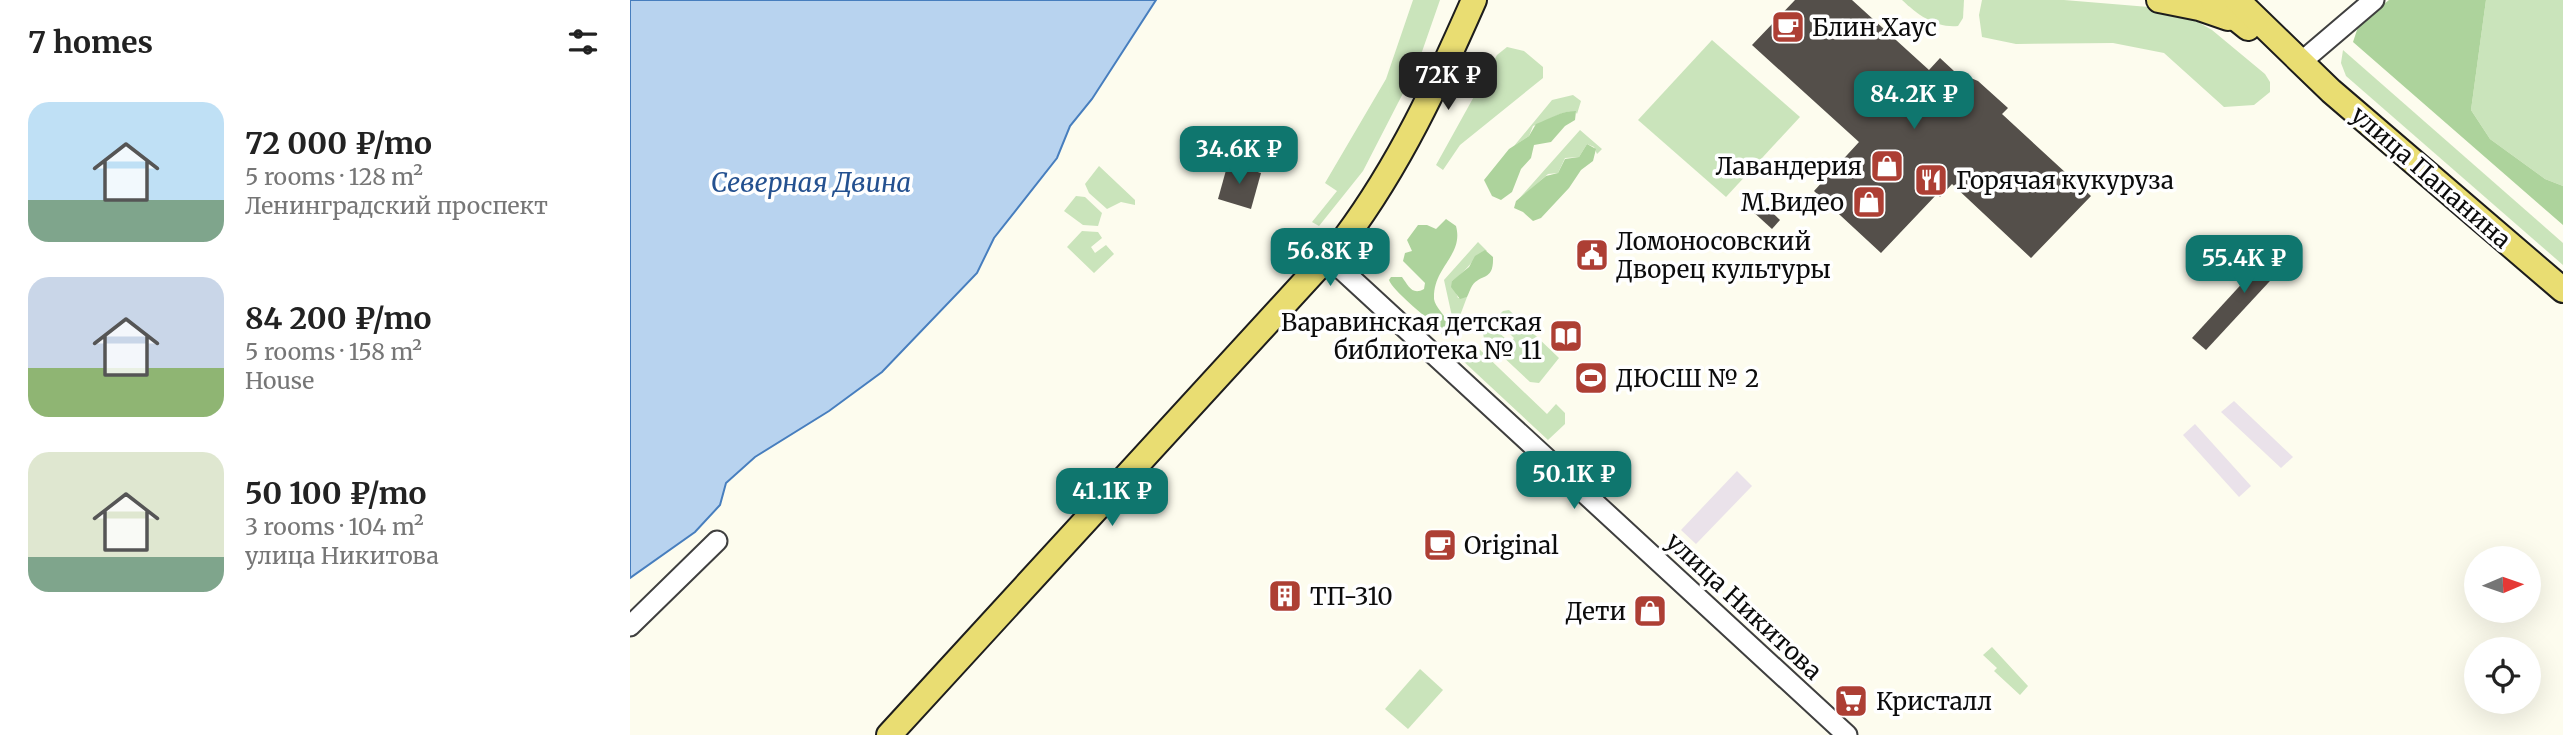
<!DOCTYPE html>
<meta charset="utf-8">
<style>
:root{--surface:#fff;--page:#f2f2f2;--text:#222;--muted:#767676;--accent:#0f766e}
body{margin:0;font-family:Merriweather,serif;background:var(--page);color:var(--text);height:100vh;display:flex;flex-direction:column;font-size:26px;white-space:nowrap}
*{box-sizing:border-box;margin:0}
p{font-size:23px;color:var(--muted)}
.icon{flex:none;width:38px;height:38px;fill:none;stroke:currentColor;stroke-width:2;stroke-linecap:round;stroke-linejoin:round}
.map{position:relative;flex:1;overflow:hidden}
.details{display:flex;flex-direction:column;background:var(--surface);width:630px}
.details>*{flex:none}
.needle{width:46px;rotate:88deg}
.fabs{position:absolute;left:1834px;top:546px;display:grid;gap:14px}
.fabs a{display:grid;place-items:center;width:77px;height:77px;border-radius:50%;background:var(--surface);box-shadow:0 7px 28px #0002;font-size:35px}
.price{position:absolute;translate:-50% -60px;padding:0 16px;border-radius:14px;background:var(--accent);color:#fff;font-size:23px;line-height:46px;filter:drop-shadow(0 2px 4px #0008)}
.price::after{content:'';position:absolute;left:50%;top:42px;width:21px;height:16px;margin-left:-10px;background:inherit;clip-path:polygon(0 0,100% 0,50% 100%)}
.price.active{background:#222;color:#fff}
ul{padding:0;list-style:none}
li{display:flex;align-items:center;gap:21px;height:175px;padding:0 28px}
li span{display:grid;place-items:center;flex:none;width:196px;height:140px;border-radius:21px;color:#555}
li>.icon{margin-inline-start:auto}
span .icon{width:84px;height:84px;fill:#fffc;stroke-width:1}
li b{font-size:30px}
h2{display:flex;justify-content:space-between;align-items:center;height:84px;padding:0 28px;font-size:30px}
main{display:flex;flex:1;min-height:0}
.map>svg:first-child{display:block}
.industrial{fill:#eae2ea}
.green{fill:#cae4bb}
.forest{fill:#add39c}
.water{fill:#b8d3ef;stroke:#477ebe;stroke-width:2}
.building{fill:#544f4a}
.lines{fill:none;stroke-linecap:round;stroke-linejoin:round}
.minor-casing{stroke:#3f3f3f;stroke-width:23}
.major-casing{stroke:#1d1d1d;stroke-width:28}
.minor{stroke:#fff;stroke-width:19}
.major{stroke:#e9dd72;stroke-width:24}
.labels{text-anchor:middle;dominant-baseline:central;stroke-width:7;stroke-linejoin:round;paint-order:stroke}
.poi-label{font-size:24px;fill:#0c0c0c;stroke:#fff;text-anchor:start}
.street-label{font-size:24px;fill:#0c0c0c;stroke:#fff}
.water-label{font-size:26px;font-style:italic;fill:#245190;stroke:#fff}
</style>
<main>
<section class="details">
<h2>7 homes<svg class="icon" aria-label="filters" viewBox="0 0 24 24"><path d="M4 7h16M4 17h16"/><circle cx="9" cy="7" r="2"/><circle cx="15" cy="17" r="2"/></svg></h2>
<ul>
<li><span style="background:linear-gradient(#bfe0f5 70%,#7fa58c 0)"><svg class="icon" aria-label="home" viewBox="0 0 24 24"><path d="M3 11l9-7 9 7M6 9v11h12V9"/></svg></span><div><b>72 000 ₽/mo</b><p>5 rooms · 128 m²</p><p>Ленинградский проспект</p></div></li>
<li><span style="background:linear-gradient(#c9d6e8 65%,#8fb573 0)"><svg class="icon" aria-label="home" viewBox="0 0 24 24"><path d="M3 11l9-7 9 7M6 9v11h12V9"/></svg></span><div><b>84 200 ₽/mo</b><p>5 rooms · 158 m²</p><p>House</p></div></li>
<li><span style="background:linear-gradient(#dfe7d0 75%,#7fa58c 0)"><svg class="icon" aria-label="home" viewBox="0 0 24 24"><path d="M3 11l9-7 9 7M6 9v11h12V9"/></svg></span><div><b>50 100 ₽/mo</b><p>3 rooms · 104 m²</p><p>улица Никитова</p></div></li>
</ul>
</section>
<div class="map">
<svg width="1933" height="735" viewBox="0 0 1933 735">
<rect width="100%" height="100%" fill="#fdfcee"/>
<g class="industrial">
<path d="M 1604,401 L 1663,457 L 1651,468 L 1591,412 Z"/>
<path d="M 1565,424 L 1621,486 L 1609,497 L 1553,435 Z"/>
<path d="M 1107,471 L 1122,486 L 1066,544 L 1051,530 Z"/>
</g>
<g class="green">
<path d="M 783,0 L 810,0 L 787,66 L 733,171 L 689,226 L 682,222 L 707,191 L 695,183 L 756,79 Z"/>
<path d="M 1272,0 L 1334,0 L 1333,18 L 1328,26 C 1305,28 1288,15 1272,0 Z"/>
<path d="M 1352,0 L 1434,0 L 1531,8 L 1559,17 L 1582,30 L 1635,74 L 1640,82 L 1640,92 L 1624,105 L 1594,107 L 1534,53 L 1483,43 L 1386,44 L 1352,37 L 1349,15 Z"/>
<path d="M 1856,0 L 1933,0 L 1933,186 L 1915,179 L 1860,139 L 1841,110 Z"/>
<path d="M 1082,40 L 1170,117 L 1096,197 L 1008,120 Z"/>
<path d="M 877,47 L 894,51 L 913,67 L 913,78 L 830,145 L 813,170 L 806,165 L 867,55 Z"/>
<path d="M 1713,50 L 1933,243 L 1933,265 L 1716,76 L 1711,63 Z"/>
<path d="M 943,95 L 951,101 L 947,114 L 945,111 C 929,111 919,121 903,126 L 899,136 L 884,146 L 922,100 Z"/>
<path d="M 950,130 L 972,149 L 967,154 L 964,147 L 957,144 L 949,157 L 935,158 L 928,173 L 918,174 L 887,201 Z"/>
<path d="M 469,166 L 505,200 L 505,205 L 491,202 L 477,209 L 459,193 L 455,184 Z"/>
<path d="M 446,196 L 455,197 L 472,213 L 468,226 L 453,225 L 434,211 Z"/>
<path d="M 452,231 L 468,232 L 472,238 L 461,247 L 465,253 L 476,245 L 484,254 L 464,273 L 437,247 Z"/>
<path d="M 848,242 L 857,251 C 843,256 837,272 822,281 L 828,298 L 837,297 L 828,321 L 823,321 L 814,280 Z"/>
<path d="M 879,310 L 929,358 L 909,383 L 900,382 L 854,339 L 853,333 L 861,325 L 880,343 L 884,338 L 865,319 L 873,311 Z"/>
<path d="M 845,345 L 917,414 L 926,404 L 935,413 L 935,424 L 918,440 L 832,360 Z"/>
<path d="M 1362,647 L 1398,686 L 1390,695 L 1364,671 L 1367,668 L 1353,655 Z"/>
<path d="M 790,669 L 813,690 L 778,729 L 755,709 Z"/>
</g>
<g class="forest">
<path d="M 1759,0 L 1856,0 L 1841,110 L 1860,139 L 1915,179 L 1933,186 L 1933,225 L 1723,42 L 1729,24 Z"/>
<path d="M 946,111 L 945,120 L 935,126 L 921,142 L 904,145 L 901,158 L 891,169 L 882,192 L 871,200 L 862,196 L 854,180 L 879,149 L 899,136 L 906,124 C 920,119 930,111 946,111 Z"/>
<path d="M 957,144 L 966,149 L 963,161 L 951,170 L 939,188 L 911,218 L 903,221 L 893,212 L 884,208 L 886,201 L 916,176 L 928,173 L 935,159 L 949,157 Z"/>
<path d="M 816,219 L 826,226 C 834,256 803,266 804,299 C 805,307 815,315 818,323 L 816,339 C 812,336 811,331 806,326 C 797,318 762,290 759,280 L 761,277 L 772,277 C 778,285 782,296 794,289 L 795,283 L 773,261 L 775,253 L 782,251 L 777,240 L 788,225 L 797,225 L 806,229 Z"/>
<path d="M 855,250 L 863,257 C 864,282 851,273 842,286 C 840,289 839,293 837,297 L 830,299 L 821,287 L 822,281 L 839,267 L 845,256 Z"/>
</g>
<path class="water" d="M 0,0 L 526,0 L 462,99 L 440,126 L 427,158 L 364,238 L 347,273 L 252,372 L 199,411 L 125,457 L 96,483 L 90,505 L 65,532 L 0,578 Z"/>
<g class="building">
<path d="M 1165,0 L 1222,0 L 1299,70 L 1310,58 L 1324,71 L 1348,81 L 1378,108 L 1372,114 L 1461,196 L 1401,258 L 1322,184 L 1310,197 L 1307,194 L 1251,253 L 1184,191 L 1229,142 L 1122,45 Z"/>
<path d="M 598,163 L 631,173 L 621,209 L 588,199 Z"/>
<path d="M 1129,200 L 1150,220 L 1142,229 L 1120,209 Z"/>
<path d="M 1651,241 L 1665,254 L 1576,350 L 1562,338 Z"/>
</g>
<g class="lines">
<defs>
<g id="minor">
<path d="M 1670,63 L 1744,0"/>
<path d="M 698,257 L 1217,735"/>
<path d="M 0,626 L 87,541"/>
</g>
<g id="major">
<path d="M 1529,0 L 1569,8 L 1598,18"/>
<path d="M 1583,0 L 1618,28"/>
<path d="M 1607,0 L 1701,91 L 1933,290"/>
<path d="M 259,735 L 715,238 C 770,164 807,84 844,0"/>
</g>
</defs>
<use href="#minor" class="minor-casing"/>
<use href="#major" class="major-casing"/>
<use href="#minor" class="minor"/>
<use href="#major" class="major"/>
</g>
<defs>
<symbol id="cafe-square" viewBox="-11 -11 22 22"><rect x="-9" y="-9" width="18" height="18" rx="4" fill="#ad3f34" stroke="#fff"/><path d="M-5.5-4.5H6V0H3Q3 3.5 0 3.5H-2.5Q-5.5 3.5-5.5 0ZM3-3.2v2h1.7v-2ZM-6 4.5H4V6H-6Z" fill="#fff"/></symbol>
<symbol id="shop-square" viewBox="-11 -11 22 22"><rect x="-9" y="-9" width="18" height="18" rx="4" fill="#ad3f34" stroke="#fff"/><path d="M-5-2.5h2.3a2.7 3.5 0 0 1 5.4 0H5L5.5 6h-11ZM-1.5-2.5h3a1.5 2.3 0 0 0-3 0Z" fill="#fff"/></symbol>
<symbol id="restaurant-square" viewBox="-11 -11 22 22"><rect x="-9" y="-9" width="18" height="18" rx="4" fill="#ad3f34" stroke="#fff"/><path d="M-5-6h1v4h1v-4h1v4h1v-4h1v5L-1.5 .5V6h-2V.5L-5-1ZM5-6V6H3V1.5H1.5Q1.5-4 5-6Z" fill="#fff"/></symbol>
<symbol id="civic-square" viewBox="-11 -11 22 22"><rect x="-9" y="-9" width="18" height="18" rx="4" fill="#ad3f34" stroke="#fff"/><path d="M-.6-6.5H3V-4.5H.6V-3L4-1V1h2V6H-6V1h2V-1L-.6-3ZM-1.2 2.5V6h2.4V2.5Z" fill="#fff"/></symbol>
<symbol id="library-square" viewBox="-11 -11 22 22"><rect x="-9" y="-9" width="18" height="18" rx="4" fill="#ad3f34" stroke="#fff"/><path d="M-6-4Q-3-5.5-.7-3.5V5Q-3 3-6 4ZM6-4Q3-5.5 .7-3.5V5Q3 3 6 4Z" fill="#fff"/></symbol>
<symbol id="stadium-square" viewBox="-11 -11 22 22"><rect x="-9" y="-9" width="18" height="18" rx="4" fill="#ad3f34" stroke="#fff"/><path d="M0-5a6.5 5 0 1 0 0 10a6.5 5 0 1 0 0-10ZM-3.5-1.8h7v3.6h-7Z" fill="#fff"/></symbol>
<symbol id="building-square" viewBox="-11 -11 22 22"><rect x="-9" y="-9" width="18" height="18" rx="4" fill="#ad3f34" stroke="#fff"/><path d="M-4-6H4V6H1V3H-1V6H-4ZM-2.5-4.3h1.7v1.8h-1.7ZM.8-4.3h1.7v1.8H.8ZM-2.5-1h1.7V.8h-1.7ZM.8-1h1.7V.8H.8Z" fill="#fff"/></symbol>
<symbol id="supermarket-square" viewBox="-11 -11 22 22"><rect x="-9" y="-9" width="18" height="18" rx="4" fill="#ad3f34" stroke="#fff"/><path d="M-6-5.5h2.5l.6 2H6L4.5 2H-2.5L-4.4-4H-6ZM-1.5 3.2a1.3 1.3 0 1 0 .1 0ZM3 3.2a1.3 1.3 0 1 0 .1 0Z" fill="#fff"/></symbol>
</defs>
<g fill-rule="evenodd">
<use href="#cafe-square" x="1139" y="8" width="38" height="38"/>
<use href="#shop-square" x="1238" y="147" width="38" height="38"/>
<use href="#restaurant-square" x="1282" y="161" width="38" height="38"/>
<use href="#shop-square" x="1220" y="183" width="38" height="38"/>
<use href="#civic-square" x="943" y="236" width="38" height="38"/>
<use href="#library-square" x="917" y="317" width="38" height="38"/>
<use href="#stadium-square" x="942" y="359" width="38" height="38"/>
<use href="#cafe-square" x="791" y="526" width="38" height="38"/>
<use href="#building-square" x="636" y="577" width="38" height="38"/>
<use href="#shop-square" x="1001" y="592" width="38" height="38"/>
<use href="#supermarket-square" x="1202" y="682" width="38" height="38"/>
</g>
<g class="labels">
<g class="poi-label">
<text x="1182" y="27">Блин Хаус</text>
<text x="1232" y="166" text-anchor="end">Лавандерия</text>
<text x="1326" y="180">Горячая кукуруза</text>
<text x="1214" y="202" text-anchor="end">М.Видео</text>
<text x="986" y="241">Ломоносовский<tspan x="986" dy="28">Дворец культуры</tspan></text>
<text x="912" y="322" text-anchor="end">Варавинская детская<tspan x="912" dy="28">библиотека № 11</tspan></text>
<text x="986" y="378">ДЮСШ № 2</text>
<text x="834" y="545">Original</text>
<text x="680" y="596">ТП-310</text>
<text x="996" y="611" text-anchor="end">Дети</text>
<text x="1246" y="701">Кристалл</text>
</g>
<g class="street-label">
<text transform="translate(1801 177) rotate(41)">улица Папанина</text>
<text transform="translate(1114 606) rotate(43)">улица Никитова</text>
</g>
<g class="water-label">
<text x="181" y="182">Северная Двина</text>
</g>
</g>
</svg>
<div class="fabs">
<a><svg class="needle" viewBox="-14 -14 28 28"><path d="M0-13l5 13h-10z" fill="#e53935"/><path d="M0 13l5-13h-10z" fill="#767676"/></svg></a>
<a><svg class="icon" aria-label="locate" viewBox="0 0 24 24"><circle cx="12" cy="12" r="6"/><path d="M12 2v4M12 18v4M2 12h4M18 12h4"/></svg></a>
</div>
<b class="price active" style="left:818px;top:112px">72K ₽</b>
<b class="price" style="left:1284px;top:131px">84.2K ₽</b>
<b class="price" style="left:609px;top:186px">34.6K ₽</b>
<b class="price" style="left:700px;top:288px">56.8K ₽</b>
<b class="price" style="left:1614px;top:295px">55.4K ₽</b>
<b class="price" style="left:944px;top:511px">50.1K ₽</b>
<b class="price" style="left:482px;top:528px">41.1K ₽</b>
</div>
</main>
